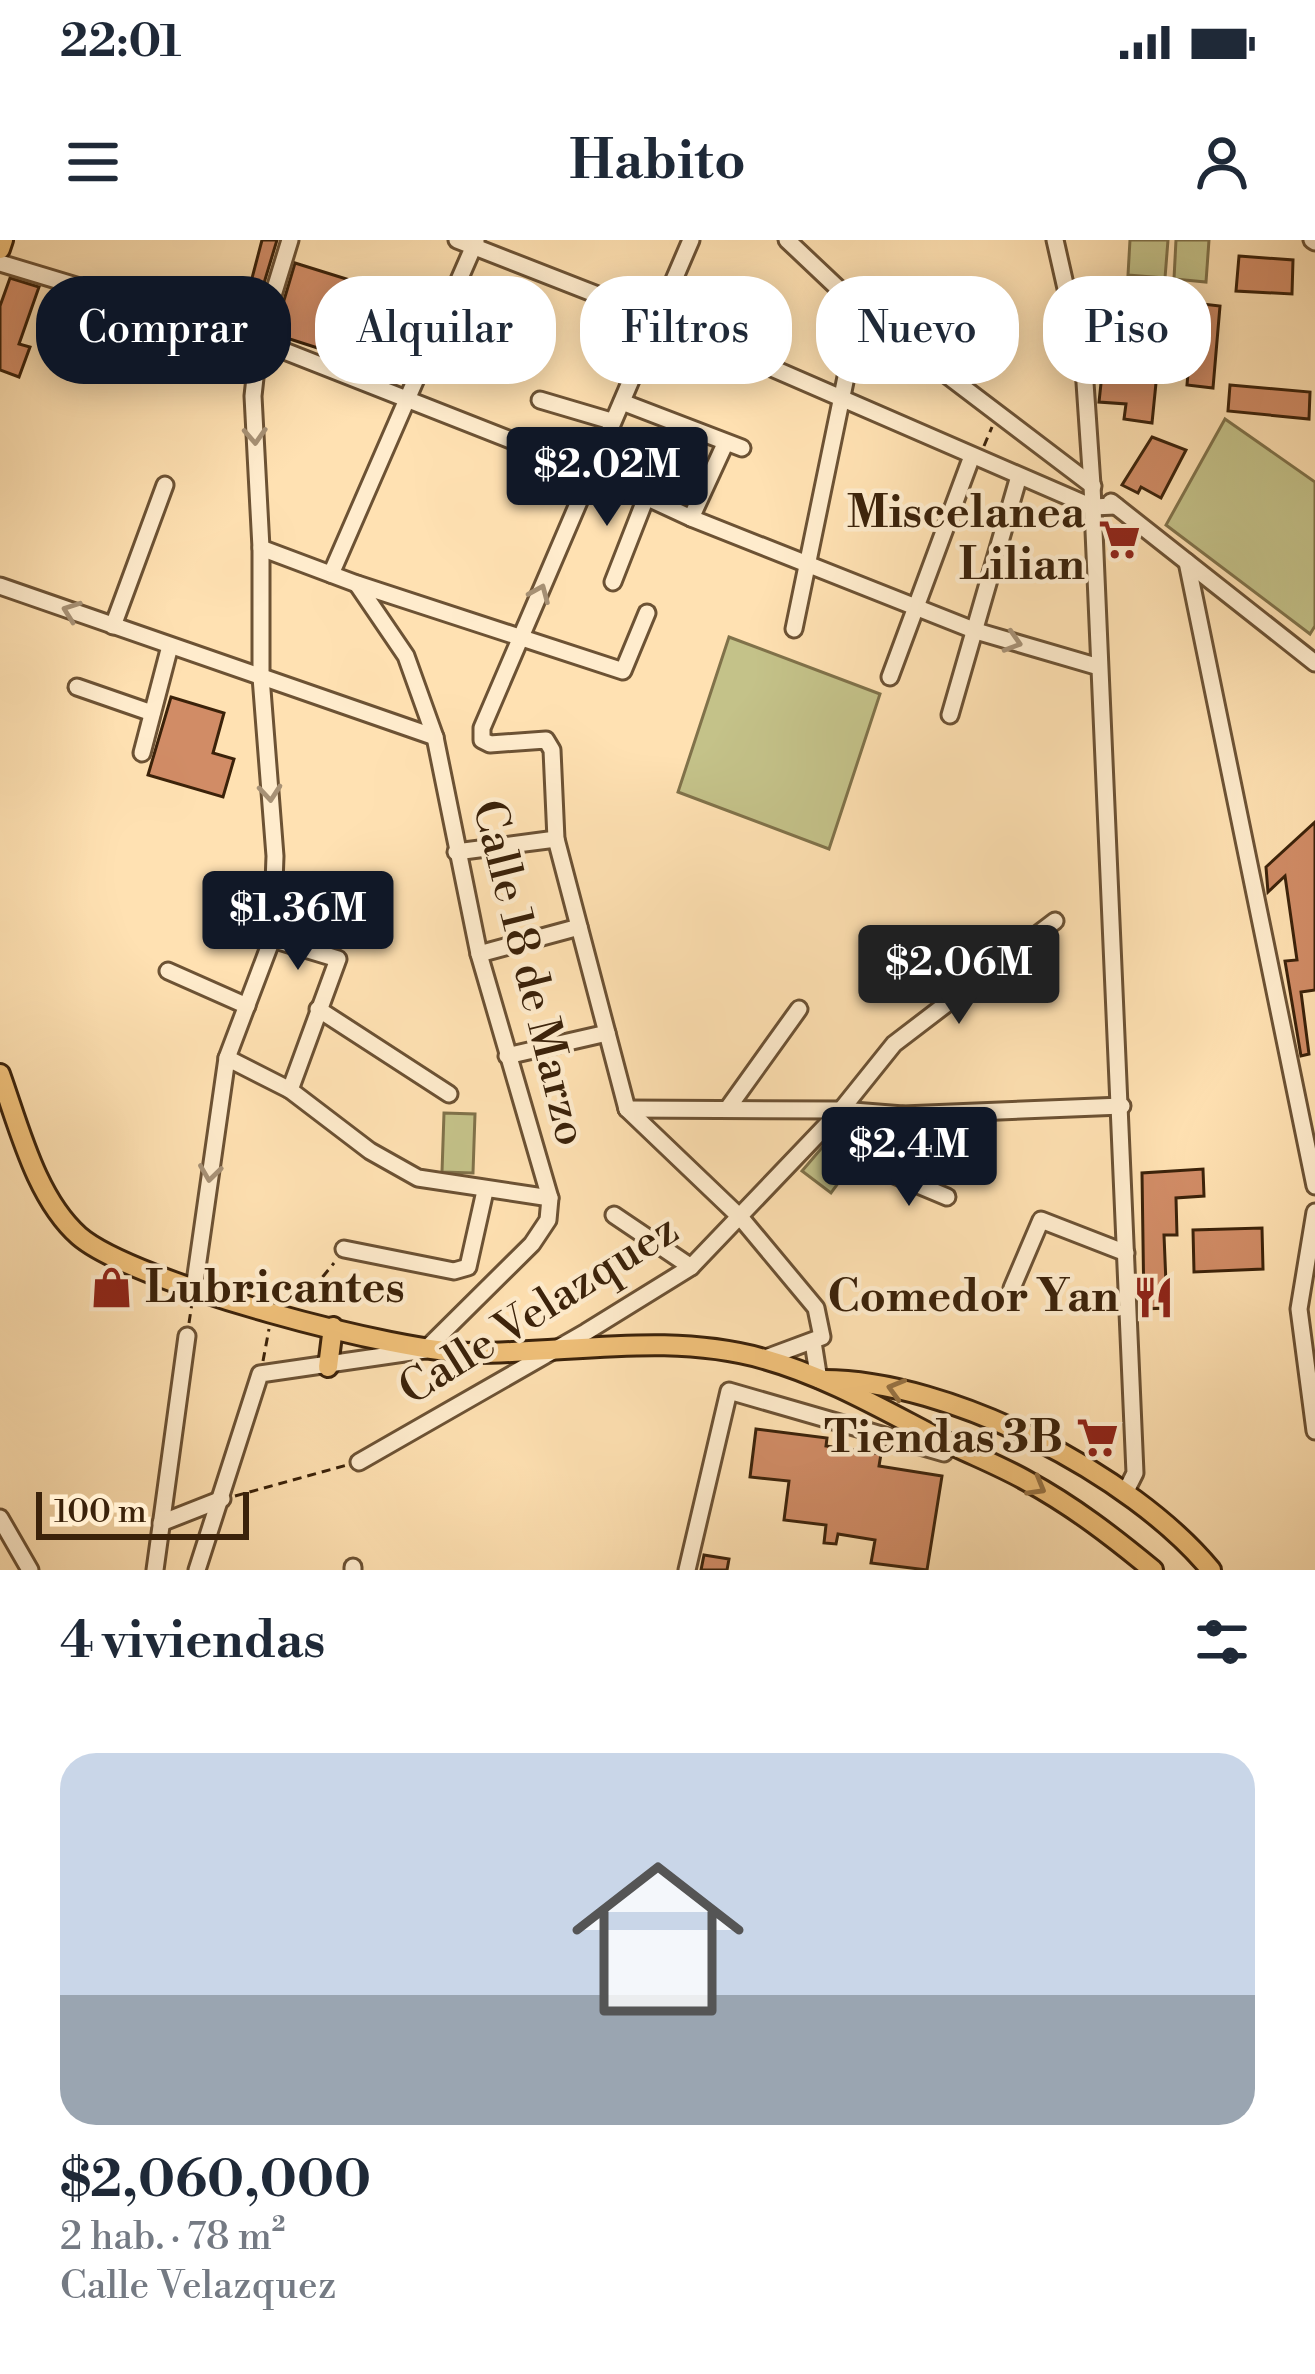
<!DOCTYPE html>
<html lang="es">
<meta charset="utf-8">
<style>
:root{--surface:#fff;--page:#f2f2f3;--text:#1f2937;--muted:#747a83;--accent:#111827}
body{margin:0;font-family:"Libre Bodoni",serif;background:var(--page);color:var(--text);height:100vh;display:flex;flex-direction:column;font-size:45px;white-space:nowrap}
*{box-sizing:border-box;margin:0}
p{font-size:39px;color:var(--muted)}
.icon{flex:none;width:66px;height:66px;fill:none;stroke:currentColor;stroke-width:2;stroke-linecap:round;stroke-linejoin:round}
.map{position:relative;height:1330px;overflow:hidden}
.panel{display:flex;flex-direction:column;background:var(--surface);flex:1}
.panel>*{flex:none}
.guide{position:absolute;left:36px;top:36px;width:1245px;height:108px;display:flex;gap:24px}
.scale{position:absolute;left:36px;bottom:30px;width:213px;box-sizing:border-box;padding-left:12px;border:6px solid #3b220a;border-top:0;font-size:33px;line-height:42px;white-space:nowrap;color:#3b220a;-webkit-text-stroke:9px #ffeccd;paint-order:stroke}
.price{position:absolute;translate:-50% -102px;padding:0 27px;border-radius:12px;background:var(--accent);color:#fff;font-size:39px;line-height:78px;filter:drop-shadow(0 3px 6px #0008)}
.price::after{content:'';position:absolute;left:50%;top:72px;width:36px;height:27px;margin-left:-18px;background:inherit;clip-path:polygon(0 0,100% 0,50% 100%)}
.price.selected{background:#222;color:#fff}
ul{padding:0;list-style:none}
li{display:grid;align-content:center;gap:24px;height:636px;padding:0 60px}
li span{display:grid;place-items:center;height:372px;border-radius:36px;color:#555}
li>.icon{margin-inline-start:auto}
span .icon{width:216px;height:216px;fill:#fffc;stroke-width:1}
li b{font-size:51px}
h2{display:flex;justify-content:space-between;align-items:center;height:144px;padding:0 60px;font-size:51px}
.pill{padding:0 42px;border-radius:48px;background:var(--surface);box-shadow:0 6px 30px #0003;font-size:42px;line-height:108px}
.pill.selected{background:var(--accent);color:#fff}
.status{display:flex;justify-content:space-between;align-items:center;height:84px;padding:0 60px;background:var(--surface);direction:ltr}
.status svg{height:33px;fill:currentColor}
header{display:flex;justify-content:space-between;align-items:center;height:156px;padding:0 60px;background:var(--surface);font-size:54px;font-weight:700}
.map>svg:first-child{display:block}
.green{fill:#c4c289;stroke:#80724a;stroke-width:3}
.building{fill:#d18c66;stroke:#3b220a;stroke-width:3}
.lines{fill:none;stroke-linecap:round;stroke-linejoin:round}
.minor-casing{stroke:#6c5234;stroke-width:21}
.major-casing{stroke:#3b220a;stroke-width:24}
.path{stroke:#3b220a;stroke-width:3;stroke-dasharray:9 6;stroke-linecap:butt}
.minor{stroke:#ffeccd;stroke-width:15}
.major{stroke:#f0c079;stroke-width:18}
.oneway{stroke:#a79175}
.oneway2{stroke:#967142}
.labels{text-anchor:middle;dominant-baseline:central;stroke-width:9;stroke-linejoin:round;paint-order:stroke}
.poi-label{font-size:45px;font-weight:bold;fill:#3b220a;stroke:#ffeccd;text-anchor:end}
.street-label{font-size:45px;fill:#3b220a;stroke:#ffeccd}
</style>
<div class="status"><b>22:01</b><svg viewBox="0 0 49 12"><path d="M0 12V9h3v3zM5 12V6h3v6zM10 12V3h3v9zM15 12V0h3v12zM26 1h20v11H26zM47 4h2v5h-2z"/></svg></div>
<header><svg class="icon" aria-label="menu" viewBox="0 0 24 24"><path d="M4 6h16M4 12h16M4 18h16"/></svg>Habito<svg class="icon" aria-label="person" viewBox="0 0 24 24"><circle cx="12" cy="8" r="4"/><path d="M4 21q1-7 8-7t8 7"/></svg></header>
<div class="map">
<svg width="1315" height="1330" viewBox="0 0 1315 1330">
<rect width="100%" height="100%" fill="#ffe1b2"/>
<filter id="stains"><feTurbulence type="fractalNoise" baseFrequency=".00167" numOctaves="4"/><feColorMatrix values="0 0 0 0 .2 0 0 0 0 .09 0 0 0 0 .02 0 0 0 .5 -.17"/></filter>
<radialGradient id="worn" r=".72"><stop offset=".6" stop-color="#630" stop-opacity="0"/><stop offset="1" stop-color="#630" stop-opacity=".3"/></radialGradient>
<g class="green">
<path d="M 1130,0 L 1168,0 L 1165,38 L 1128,35 Z"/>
<path d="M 1176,0 L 1209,0 L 1206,42 L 1174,39 Z"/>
<path d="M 1225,179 L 1315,242 L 1315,386 L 1310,394 L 1166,285 Z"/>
<path d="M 729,397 L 880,454 L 829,609 L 678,552 Z"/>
<path d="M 444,873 L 475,874 L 473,933 L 442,932 Z"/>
<path d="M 843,883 L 882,883 L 831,953 L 802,931 Z"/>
</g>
<g class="building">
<path d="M 262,0 L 277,0 L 251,86 L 205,72 L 209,56 L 245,65 Z"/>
<path d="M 1239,16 L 1293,20 L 1292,54 L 1236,51 Z"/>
<path d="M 295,23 L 385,51 L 374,88 L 393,93 L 389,114 L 366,109 L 360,128 L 347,123 L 349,118 L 274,94 Z"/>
<path d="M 10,38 L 39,47 L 19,104 L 30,107 L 19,137 L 0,130 L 0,66 Z"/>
<path d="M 1110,59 L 1164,63 L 1152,183 L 1124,179 L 1126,164 L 1099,162 Z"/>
<path d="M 1194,63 L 1220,66 L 1213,148 L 1187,145 Z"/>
<path d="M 1230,145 L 1310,152 L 1309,179 L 1228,171 Z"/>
<path d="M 1152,197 L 1186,210 L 1161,258 L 1141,247 L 1138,253 L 1122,245 Z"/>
<path d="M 171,457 L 224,473 L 213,513 L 234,519 L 223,557 L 148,535 Z"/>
<path d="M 1315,582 L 1315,750 L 1301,752 L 1309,814 L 1301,816 L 1285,721 L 1297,720 L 1285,636 L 1268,652 L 1266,627 Z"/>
<path d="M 1203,929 L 1204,956 L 1176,958 L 1177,995 L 1164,995 L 1167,1068 L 1144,1069 L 1142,933 Z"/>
<path d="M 1262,988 L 1263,1029 L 1194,1032 L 1193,990 Z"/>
<path d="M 756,1189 L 827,1198 L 826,1206 L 881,1214 L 879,1226 L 942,1236 L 927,1330 L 871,1323 L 875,1300 L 838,1294 L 836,1304 L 824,1303 L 826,1285 L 784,1280 L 789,1241 L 750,1237 Z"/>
<path d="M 704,1315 L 729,1319 L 727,1330 L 701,1330 Z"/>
</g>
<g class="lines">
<defs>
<g id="minor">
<path d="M 457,0 L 659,79 L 1092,267 L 1116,266"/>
<path d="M 787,0 L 860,69 L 1093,246"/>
<path d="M 1055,0 L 1084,128 L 1092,245 L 1135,1233 L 1125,1253"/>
<path d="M 1312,0 L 1315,2"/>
<path d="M 0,23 L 259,101 L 592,232 L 691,278 L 976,391 L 1099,427"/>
<path d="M 540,160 L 611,181"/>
<path d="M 622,162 L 742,208"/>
<path d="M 1111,262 L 1315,423"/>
<path d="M 691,278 L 725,204"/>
<path d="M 261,308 L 357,344 L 623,431 L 647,373"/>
<path d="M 1187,322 L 1315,946"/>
<path d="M 331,334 L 476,1"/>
<path d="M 613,342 L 647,255"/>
<path d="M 0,346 L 435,497"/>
<path d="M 113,386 L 165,245"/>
<path d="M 794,389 L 860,69"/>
<path d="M 890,437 L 972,216"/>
<path d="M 77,447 L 152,473"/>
<path d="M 950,475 L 1019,236"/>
<path d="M 142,513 L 170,406"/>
<path d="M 456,612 L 556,599"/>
<path d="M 272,699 L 338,719 L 290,850"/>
<path d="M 479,714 L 579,687"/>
<path d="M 168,731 L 247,766"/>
<path d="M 318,769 L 449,854"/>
<path d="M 507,816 L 607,793"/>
<path d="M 227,818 L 290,850 L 370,911 L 418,938 L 550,958"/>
<path d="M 728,868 L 799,769"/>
<path d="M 627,869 L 556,599 L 552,510 L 546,500 L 490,504 L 482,500 L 482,488 L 691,0"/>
<path d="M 627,869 L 841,870 L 903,875 L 1122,866"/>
<path d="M 627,869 L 741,978 L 816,1068 L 822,1097 L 763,1119"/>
<path d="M 903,875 L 892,934 L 947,957"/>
<path d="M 1315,972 L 1299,1069 L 1315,1191"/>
<path d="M 614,975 L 691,1027"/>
<path d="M 344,1009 L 454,1031 L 468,1027 L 485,951"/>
<path d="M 1012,1048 L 1041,980 L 1126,1013"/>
<path d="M 194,1049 L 227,818 L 272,699 L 275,616 L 261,437 L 261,308 L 253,156 L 259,101 L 290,0"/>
<path d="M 813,1102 L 819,1140"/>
<path d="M 359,1222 L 586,1092 L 691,1027 L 841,870 L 894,804 L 1055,681"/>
<path d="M 0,1278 L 30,1330"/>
<path d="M 161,1283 L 222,1259"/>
<path d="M 155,1330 L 187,1096"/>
<path d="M 197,1330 L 260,1134 L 425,1110 L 532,1004 L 548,980 L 550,958 L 479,714 L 435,497 L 406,416 L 357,344"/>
<path d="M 353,1330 L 353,1327"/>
<path d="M 687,1330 L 729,1151 L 944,1213 L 947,1203"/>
</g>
<g id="major">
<path d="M 0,9 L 3,0"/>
<path d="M 0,834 C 19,887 36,958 79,996 C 133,1043 401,1114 475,1113 C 572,1113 669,1092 764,1119 C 825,1136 882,1169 938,1198 C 967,1213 999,1225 1027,1241 C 1073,1266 1113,1297 1153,1330"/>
<path d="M 328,1127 L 333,1087"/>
<path d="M 824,1140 C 949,1140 1132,1234 1211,1330"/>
</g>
</defs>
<use href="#minor" class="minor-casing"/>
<use href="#major" class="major-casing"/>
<g class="path">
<path d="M 984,206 L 992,187"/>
<path d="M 287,1061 L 291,1054 L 316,1045 L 334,1023"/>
<path d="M 189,1083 L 192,1063"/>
<path d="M 263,1121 L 269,1089"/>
<path d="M 235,1256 L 347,1225"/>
</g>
<use href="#minor" class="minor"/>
<use href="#major" class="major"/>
</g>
<defs><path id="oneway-chevron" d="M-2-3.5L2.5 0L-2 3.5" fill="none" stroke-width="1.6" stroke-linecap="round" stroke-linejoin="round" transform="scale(3)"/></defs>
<g class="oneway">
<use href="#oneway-chevron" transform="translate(255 196) rotate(87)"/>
<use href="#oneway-chevron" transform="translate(540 353) rotate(-67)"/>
<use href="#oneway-chevron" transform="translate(71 371) rotate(-160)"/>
<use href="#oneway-chevron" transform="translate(1013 402) rotate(17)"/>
<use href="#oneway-chevron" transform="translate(270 553) rotate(85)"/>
<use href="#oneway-chevron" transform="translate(210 933) rotate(98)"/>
</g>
<g class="oneway2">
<use href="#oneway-chevron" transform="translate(896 1149) rotate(-164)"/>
<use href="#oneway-chevron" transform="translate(1037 1247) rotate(30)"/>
</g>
<defs>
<symbol id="supermarket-bare" viewBox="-9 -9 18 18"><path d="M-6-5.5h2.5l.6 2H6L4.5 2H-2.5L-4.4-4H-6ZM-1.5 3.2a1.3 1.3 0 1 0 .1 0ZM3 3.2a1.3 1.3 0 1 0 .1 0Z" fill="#8f2418" stroke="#ffeccd" stroke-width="2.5" paint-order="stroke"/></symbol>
<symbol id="shop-bare" viewBox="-9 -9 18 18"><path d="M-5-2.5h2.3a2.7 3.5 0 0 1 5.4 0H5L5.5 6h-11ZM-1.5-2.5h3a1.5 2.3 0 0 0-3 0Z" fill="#8f2418" stroke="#ffeccd" stroke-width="2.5" paint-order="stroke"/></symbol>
<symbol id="restaurant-bare" viewBox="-9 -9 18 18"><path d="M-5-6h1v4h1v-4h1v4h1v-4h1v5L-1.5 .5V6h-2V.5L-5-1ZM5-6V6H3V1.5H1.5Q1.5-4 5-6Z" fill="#8f2418" stroke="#ffeccd" stroke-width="2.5" paint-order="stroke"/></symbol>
</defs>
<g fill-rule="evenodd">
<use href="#supermarket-bare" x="1090" y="270" width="59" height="59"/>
<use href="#shop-bare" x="82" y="1018" width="59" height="59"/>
<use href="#restaurant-bare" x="1124" y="1028" width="59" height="59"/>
<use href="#supermarket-bare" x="1068" y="1168" width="59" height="59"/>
</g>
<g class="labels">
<g class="poi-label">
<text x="1085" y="273">Miscelanea<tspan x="1085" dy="52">Lilian</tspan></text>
<text x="145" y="1048" text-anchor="start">Lubricantes</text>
<text x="1119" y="1057">Comedor Yan</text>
<text x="1063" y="1198">Tiendas 3B</text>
</g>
<g class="street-label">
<text transform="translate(529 733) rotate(76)">Calle 18 de Marzo</text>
<text transform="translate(539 1070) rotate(-32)">Calle Velazquez</text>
</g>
</g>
<rect width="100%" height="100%" filter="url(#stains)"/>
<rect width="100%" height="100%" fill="url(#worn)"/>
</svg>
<div class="scale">100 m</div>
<b class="price" style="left:607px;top:289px">$2.02M</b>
<b class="price" style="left:298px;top:733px">$1.36M</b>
<b class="price selected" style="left:959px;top:787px">$2.06M</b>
<b class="price" style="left:909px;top:969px">$2.4M</b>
<div class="guide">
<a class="pill selected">Comprar</a>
<a class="pill">Alquilar</a>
<a class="pill">Filtros</a>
<a class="pill">Nuevo</a>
<a class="pill">Piso</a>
</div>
</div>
<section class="panel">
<h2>4 viviendas<svg class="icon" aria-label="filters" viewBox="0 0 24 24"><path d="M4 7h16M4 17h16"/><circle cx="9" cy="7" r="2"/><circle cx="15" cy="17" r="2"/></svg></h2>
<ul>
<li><span style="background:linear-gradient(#c9d6e8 65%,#9aa5b1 0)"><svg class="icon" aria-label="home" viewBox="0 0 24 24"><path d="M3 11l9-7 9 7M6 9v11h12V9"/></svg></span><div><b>$2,060,000</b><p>2 hab. · 78 m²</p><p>Calle Velazquez</p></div></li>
</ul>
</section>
